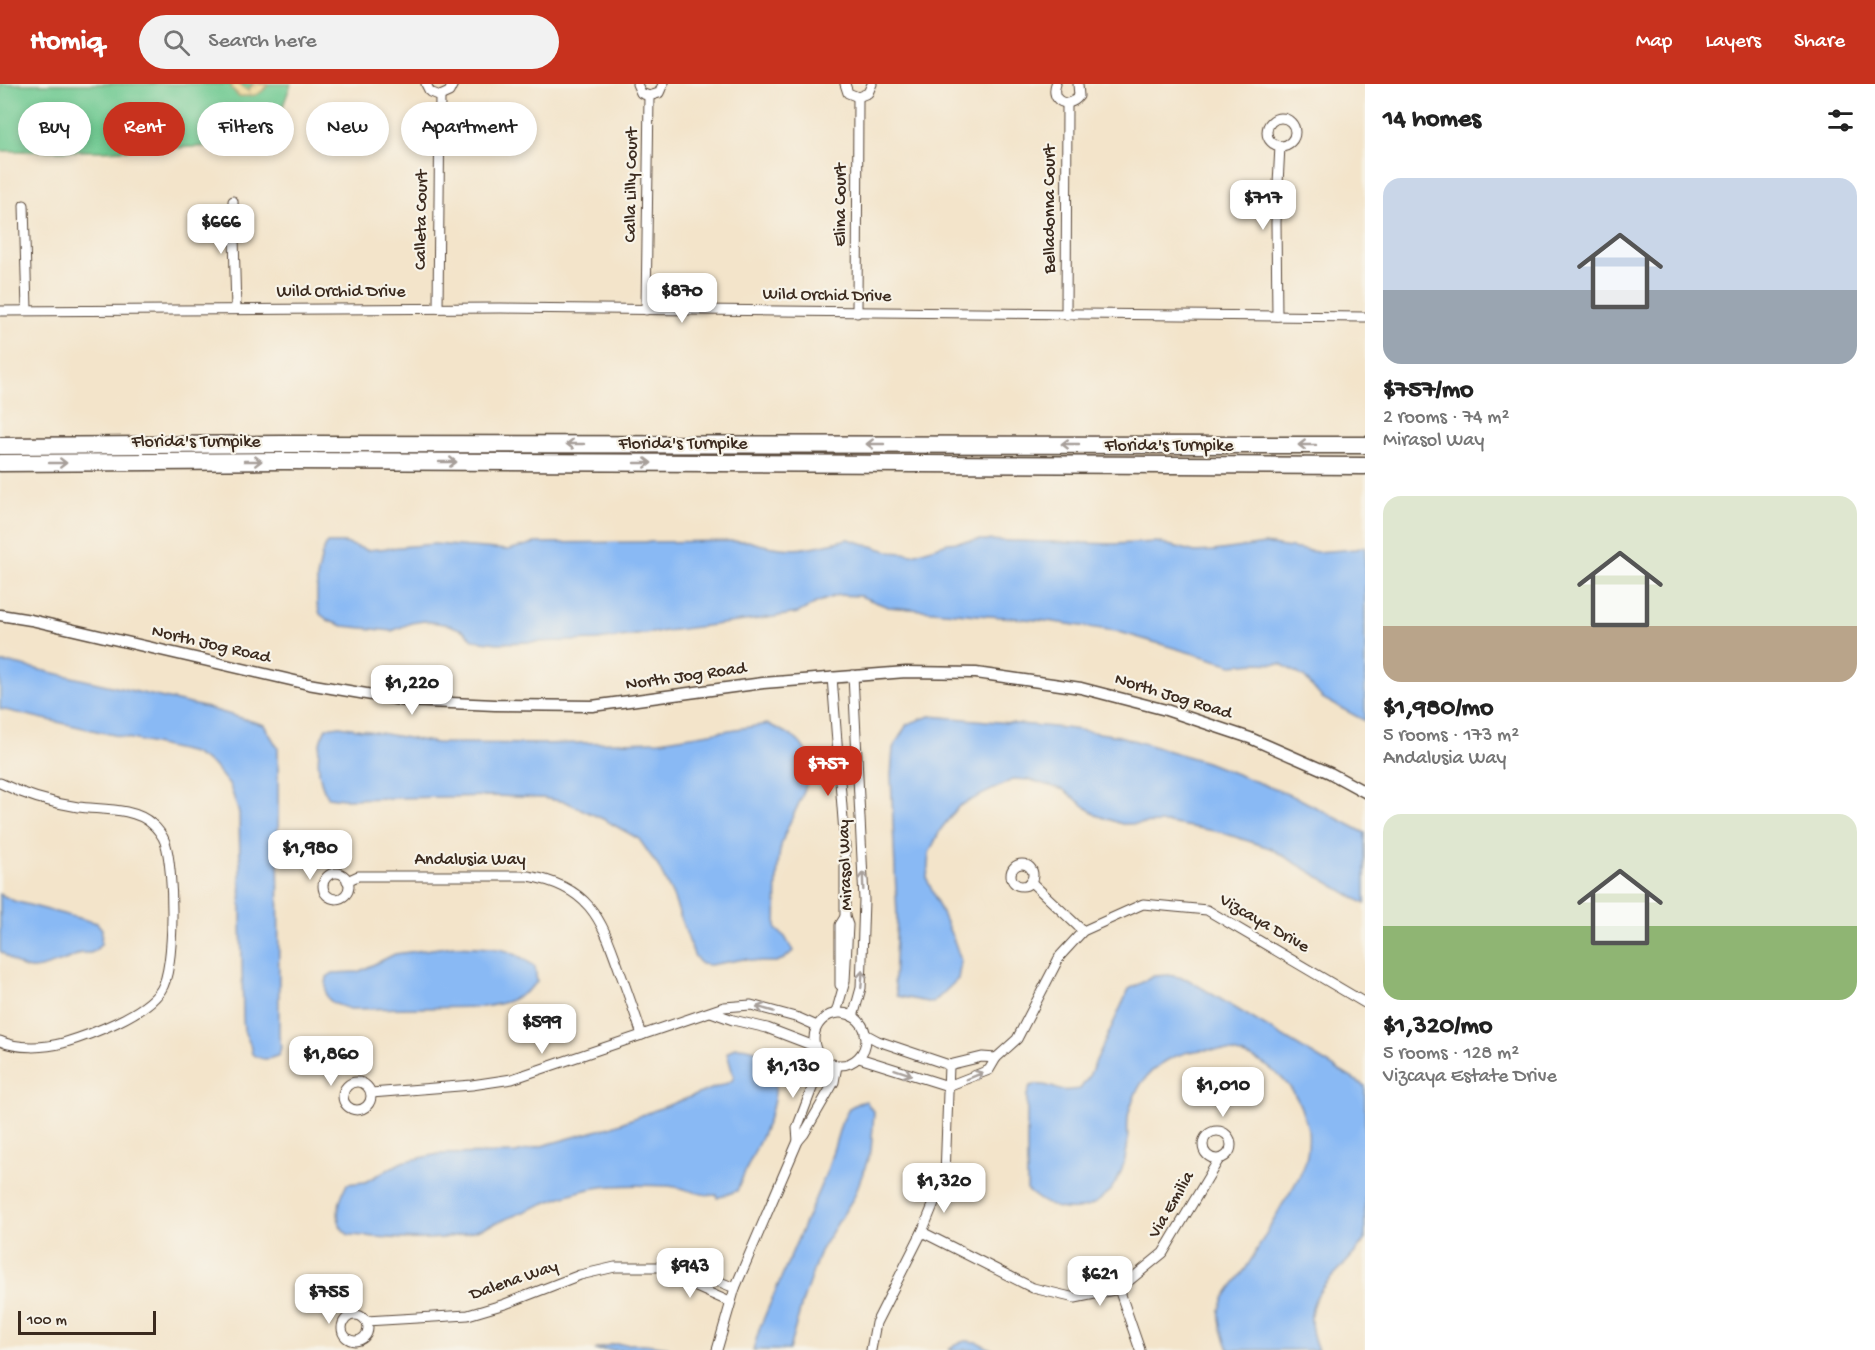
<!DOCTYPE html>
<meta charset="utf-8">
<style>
:root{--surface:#fff;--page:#f2f2f2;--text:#222;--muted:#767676;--accent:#c8321e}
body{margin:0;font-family:"Gochi Hand",sans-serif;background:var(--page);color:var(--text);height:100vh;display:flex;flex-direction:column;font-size:22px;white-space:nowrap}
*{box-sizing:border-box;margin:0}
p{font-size:20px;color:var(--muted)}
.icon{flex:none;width:33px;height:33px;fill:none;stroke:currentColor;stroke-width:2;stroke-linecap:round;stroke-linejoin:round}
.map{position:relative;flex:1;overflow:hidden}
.panel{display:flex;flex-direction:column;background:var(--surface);width:510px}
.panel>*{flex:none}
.banner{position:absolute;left:18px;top:18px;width:570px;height:54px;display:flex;gap:12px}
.scale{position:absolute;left:18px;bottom:15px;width:138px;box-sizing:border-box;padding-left:6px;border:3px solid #3b2a1e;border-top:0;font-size:16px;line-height:21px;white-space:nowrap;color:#3b2a1e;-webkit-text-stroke:4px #f7f3e8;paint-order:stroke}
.price{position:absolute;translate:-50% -51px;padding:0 14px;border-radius:12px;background:#fff;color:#222;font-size:20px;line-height:39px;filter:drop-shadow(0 2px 3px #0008)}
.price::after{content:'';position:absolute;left:50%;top:36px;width:18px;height:14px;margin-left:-9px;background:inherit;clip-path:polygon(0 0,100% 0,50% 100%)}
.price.on{background:var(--accent);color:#fff}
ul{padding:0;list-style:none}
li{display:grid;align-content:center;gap:12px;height:318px;padding:0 18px}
li span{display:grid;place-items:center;height:186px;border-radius:18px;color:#555}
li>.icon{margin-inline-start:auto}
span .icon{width:108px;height:108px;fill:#fffc;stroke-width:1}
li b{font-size:26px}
h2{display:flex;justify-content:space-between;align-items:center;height:72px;padding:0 18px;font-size:26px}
.chip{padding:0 21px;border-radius:27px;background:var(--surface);box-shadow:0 3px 9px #0003;font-size:21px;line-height:54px}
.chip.on{background:var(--accent);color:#fff}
header{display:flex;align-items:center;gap:36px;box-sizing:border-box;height:84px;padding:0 30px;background:var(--accent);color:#fff}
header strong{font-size:28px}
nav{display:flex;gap:33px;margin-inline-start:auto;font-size:21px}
.search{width:420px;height:54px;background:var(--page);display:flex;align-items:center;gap:15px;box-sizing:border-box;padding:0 21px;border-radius:33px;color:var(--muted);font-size:22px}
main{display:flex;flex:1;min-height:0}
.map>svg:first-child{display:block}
.green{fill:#6ec991;stroke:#547a58;stroke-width:1.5}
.sand{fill:url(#sand-dots);stroke:#94825e;stroke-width:1.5}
.water{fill:#89b9f4;stroke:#627289;stroke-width:1.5}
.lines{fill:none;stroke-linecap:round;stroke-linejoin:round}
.minor-casing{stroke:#574638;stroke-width:11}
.tertiary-casing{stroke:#574638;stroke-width:13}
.motorway-casing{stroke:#574638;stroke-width:19}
.minor{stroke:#fff;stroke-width:9}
.tertiary{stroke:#fff;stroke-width:10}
.motorway{stroke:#fff;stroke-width:16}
.oneway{stroke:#a79f9a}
.labels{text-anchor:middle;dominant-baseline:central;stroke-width:4.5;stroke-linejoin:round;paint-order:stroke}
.street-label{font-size:18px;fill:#3b2a1e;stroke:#f7f3e8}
</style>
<header>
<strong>Homiq</strong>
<div class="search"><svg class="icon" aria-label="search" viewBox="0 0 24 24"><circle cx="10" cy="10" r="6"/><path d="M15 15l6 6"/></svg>Search here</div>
<nav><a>Map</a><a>Layers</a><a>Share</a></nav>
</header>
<main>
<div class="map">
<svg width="1365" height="1266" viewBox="0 0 1365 1266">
<defs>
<pattern id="sand-dots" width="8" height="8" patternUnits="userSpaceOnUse" patternTransform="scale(1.5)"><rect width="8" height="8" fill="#eeda9e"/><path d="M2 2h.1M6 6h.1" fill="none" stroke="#cdbb88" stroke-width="1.8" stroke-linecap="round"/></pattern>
</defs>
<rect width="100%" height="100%" fill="#f7f3e8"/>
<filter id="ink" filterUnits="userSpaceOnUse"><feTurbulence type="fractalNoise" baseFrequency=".0167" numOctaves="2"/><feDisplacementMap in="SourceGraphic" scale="12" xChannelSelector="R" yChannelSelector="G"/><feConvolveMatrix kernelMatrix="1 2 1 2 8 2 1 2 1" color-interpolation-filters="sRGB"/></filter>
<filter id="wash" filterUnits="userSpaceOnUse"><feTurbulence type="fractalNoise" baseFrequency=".008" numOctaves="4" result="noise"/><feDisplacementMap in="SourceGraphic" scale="24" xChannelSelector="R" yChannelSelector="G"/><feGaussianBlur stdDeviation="1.35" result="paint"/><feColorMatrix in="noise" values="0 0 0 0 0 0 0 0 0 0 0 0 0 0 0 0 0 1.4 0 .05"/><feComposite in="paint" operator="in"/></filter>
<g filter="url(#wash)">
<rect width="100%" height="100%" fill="#f3e4ca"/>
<path class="green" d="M 0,0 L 291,0 L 283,22 L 285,59 L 101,67 L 0,67 Z"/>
<path class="sand" d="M 232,0 L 238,0 L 248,7 L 253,0 L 268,0 C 262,12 250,13 238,12 L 231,3 Z"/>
<g class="water">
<path d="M 848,455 L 891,468 L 913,470 L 948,459 L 979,456 L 1113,460 L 1157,458 L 1195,468 L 1214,467 L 1265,460 L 1317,468 L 1357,465 L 1365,462 L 1365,637 L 1322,614 L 1304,593 L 1281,580 L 1256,579 L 1232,581 L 1116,547 L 1047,537 L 888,523 L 860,512 L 838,511 L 816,519 L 798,529 L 767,534 L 597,556 L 498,559 L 474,556 L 464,547 L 450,541 L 424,537 L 411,539 L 392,547 L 343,542 L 329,537 L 320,530 L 317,520 L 317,494 L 322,470 L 327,459 L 345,459 L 367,466 L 434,460 L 508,466 L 535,459 L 748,457 C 790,470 807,465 848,455 Z"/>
<path d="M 0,579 L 10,579 L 208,624 L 264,641 L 278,664 L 279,952 L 281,963 L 279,971 C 268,976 262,977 252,970 L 250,960 L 244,947 L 243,934 L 239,729 L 230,702 L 213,681 L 193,669 L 0,625 Z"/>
<path d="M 930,632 L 1065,644 L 1119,652 L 1206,678 L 1300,715 L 1365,749 L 1365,820 L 1270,764 L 1220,748 L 1168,739 L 1122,740 L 1096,731 L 1064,706 L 1030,696 L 1014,695 L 959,722 L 941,745 L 929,769 L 927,795 L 955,859 L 961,877 L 958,895 L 933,919 L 897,912 L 894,897 L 897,832 L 891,692 L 893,664 L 907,640 Z"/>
<path d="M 768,640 C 776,644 785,648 793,653 C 833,681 788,729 781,762 C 775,786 777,820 776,845 L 785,853 L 793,867 L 784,875 L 776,878 L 761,878 L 744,875 L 710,881 L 701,880 L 694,871 L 673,812 L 658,782 L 639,755 L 605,736 L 566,718 L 542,714 L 495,712 L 343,715 L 328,713 C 316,695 315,663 326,644 L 340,642 L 436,659 L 542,660 L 660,657 Z"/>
<path d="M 0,810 L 14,817 L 97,839 L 102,845 L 101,860 C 98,864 95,868 90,869 C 88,869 83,869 81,869 C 71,874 43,885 32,885 C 20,885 9,874 0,867 Z"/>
<path d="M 454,862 C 488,864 507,860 535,883 L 537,898 C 521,915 504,920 482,923 L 350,925 C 328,918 323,917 327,893 L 333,889 L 358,888 L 395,870 Z"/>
<path d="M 1169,891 L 1187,895 L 1365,1002 L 1365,1155 C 1340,1196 1293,1206 1318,1266 L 1229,1266 C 1225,1254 1218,1239 1220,1226 C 1223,1211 1237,1197 1246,1184 C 1259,1164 1270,1142 1282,1121 C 1290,1109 1299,1095 1304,1082 C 1308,1073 1309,1055 1308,1046 C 1307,1039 1303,1031 1301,1024 C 1293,1001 1274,984 1252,974 C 1200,954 1144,970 1129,1028 C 1126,1040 1129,1053 1127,1065 C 1123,1093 1107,1122 1076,1125 C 1056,1127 1042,1119 1027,1106 L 1027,1011 L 1030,1002 C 1042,999 1049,1002 1060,1006 C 1065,1007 1074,1006 1080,1005 L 1088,994 L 1129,905 L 1154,892 Z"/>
<path d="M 735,963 C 749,963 761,966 771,976 L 773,974 C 786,1023 753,1063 737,1107 L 717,1114 L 717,1111 C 700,1113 685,1103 668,1102 C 645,1101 618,1100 595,1104 C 544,1113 500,1144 449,1153 C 416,1158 381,1153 349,1151 C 331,1141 339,1115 347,1100 L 365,1098 L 402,1078 L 439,1070 L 516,1069 L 610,1043 L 730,998 L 734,994 L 727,969 Z"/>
<path d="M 866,1017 L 874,1029 L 871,1067 L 854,1113 L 820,1167 L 802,1219 L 789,1266 L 753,1266 L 760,1243 L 827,1087 L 841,1040 L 849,1024 L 858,1019 Z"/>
<path d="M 966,1257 L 977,1258 L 993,1266 L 949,1266 L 955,1260 Z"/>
<path d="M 613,1260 L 645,1260 L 668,1263 L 669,1266 L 595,1266 Z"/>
</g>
</g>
<g filter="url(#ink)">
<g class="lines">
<defs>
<g id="minor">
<path d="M 426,0 L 430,8 L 440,12 L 449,8 L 453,0"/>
<path d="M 637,0 L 641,9 L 649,12 L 659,9 L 663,0"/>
<path d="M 845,0 L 848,9 L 858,13 L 868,9 L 872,0"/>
<path d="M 1056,0 C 1050,17 1068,26 1079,12 L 1078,0"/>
<circle cx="1281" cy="48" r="14"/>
<path d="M 233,117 L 236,225"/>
<path d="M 24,121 L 27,226"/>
<path d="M 438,224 L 440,12"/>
<path d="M 646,226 L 649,12"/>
<path d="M 0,227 L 501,224 L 1365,233"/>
<path d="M 857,229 L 858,13"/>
<path d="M 1066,231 L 1067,20"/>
<path d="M 1277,232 L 1276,138 L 1280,62"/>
<path d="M 853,591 L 864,816 L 861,904 L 853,933"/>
<path d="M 832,593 L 845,762 L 845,833 L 848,841 L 845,897 L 836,929"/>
<path d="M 0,699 C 24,711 52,719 78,723 C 101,726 134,723 152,740 C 157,744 163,752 165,758 C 174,784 176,883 161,906 C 146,930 90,951 63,959 C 45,964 17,965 0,957"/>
<circle cx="1022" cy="791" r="11"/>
<circle cx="336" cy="802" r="13"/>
<path d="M 347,797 L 358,792 L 528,792 C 588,802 601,833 619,885 C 627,907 635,929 642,951"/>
<path d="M 1031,798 L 1083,847"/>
<path d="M 840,901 L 840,841 L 845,833"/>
<path d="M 711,928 L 733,936 L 767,944 L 814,962"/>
<circle cx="840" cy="955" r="26"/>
<path d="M 865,950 L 878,957 L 949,981"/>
<path d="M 859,974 L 948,1002 L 989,986 L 996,974 L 1017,955 L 1060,872 L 1083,847 L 1143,820 L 1207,826 L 1365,919"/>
<path d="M 949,981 L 982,973 L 996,974"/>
<circle cx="357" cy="1012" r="14"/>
<path d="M 371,1009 L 472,1001 L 512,995 L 724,923 L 751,921 L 799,934 L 817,942"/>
<circle cx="1217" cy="1061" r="14"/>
<path d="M 798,1057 L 797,1044 L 817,991 L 820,973"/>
<path d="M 922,1148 L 1033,1204 L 1075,1214 L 1119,1205 L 1163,1169 L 1219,1075"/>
<path d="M 671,1183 L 687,1199 L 730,1218"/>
<path d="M 1119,1205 L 1140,1266"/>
<circle cx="355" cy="1244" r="13"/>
<path d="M 366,1237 L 468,1231 L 505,1220 L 580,1191 L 615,1183 L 682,1183 L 735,1204"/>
<path d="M 717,1266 L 735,1204 L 798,1057 L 804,1050 L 834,998 L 837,982"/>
<path d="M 871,1266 L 876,1239 L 922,1148 L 945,1092 L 949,981"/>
</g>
<path id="tertiary" d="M 0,531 L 31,536 L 308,600 L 407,617 L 495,621 L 592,622 L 763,599 L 906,588 L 976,589 L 1081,604 L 1166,626 L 1250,654 L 1330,689 L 1365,708"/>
<g id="motorway">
<path d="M 0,362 L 284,360 L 1365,361"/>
<path d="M 0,379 L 284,377 L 1365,382"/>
</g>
</defs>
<use href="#minor" class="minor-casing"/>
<use href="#tertiary" class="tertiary-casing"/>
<use href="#motorway" class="motorway-casing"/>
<use href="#minor" class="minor"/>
<use href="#tertiary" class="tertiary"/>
<use href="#motorway" class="motorway"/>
</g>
<defs><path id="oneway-shaft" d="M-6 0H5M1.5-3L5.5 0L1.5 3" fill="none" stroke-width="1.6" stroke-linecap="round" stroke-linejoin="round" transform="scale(1.5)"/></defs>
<g class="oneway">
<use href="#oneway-shaft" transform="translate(575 360) rotate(-180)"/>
<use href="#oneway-shaft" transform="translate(875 360) rotate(-180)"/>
<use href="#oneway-shaft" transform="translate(1070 360) rotate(-180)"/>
<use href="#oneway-shaft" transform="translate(1307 361) rotate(-180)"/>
<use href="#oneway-shaft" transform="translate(253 377)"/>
<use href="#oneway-shaft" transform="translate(448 378)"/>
<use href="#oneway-shaft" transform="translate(58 379)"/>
<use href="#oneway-shaft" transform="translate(643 379)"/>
<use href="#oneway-shaft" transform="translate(863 797) rotate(-92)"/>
<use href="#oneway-shaft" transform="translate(862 895) rotate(-85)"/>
<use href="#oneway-shaft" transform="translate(765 925) rotate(-164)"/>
<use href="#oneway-shaft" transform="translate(903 988) rotate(18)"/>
<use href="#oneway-shaft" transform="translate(975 992) rotate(-22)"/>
</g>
</g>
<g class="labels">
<g class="street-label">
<text transform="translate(632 101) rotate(-89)">Calla Lilly Court</text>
<text transform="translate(841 121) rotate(-90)">Elina Court</text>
<text transform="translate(1050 125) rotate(-90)">Belladonna Court</text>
<text transform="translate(422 136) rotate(-89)">Calleta Court</text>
<text x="341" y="208">Wild Orchid Drive</text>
<text transform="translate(827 212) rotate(1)">Wild Orchid Drive</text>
<text x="196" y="358">Florida's Turnpike</text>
<text x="683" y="360">Florida's Turnpike</text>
<text x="1169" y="362">Florida's Turnpike</text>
<text transform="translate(211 561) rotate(13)">North Jog Road</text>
<text transform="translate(686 593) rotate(-8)">North Jog Road</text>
<text transform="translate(1173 613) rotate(17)">North Jog Road</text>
<text x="470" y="776">Andalusia Way</text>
<text transform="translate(846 781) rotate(-92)">Mirasol Way</text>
<text transform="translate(1264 840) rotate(30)">Vizcaya Drive</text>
<text transform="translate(1172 1121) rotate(-60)">Via Emilia</text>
<text transform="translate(514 1197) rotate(-19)">Dalena Way</text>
</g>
</g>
</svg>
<div class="scale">100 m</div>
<b class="price" style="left:1263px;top:147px">$717</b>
<b class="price" style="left:221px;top:171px">$666</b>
<b class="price" style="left:682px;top:240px">$870</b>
<b class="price" style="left:412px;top:632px">$1,220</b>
<b class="price on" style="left:828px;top:713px">$757</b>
<b class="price" style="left:310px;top:797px">$1,980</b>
<b class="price" style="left:542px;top:971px">$599</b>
<b class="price" style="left:331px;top:1003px">$1,860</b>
<b class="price" style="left:793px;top:1015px">$1,130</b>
<b class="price" style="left:1223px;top:1034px">$1,010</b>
<b class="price" style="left:944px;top:1130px">$1,320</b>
<b class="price" style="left:690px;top:1215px">$943</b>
<b class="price" style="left:1100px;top:1223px">$621</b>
<b class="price" style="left:329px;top:1241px">$755</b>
<div class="banner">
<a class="chip">Buy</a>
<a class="chip on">Rent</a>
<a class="chip">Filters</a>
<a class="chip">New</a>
<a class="chip">Apartment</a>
</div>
</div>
<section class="panel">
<h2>14 homes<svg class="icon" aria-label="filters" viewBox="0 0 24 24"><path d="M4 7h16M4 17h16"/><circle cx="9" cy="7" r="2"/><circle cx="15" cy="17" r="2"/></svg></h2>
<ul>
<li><span style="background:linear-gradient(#c9d6e8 60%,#9aa5b1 0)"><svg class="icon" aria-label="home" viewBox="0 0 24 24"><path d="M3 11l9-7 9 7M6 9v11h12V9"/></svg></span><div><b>$757/mo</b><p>2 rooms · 74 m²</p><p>Mirasol Way</p></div></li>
<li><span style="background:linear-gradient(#dfe7d0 70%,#b9a48a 0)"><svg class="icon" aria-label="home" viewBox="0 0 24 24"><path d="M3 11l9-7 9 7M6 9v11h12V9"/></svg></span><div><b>$1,980/mo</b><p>5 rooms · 173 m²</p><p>Andalusia Way</p></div></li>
<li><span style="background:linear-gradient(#dfe7d0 60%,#8fb573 0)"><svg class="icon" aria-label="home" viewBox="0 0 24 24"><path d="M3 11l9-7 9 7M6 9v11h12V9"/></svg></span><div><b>$1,320/mo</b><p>5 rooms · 128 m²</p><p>Vizcaya Estate Drive</p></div></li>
</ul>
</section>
</main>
